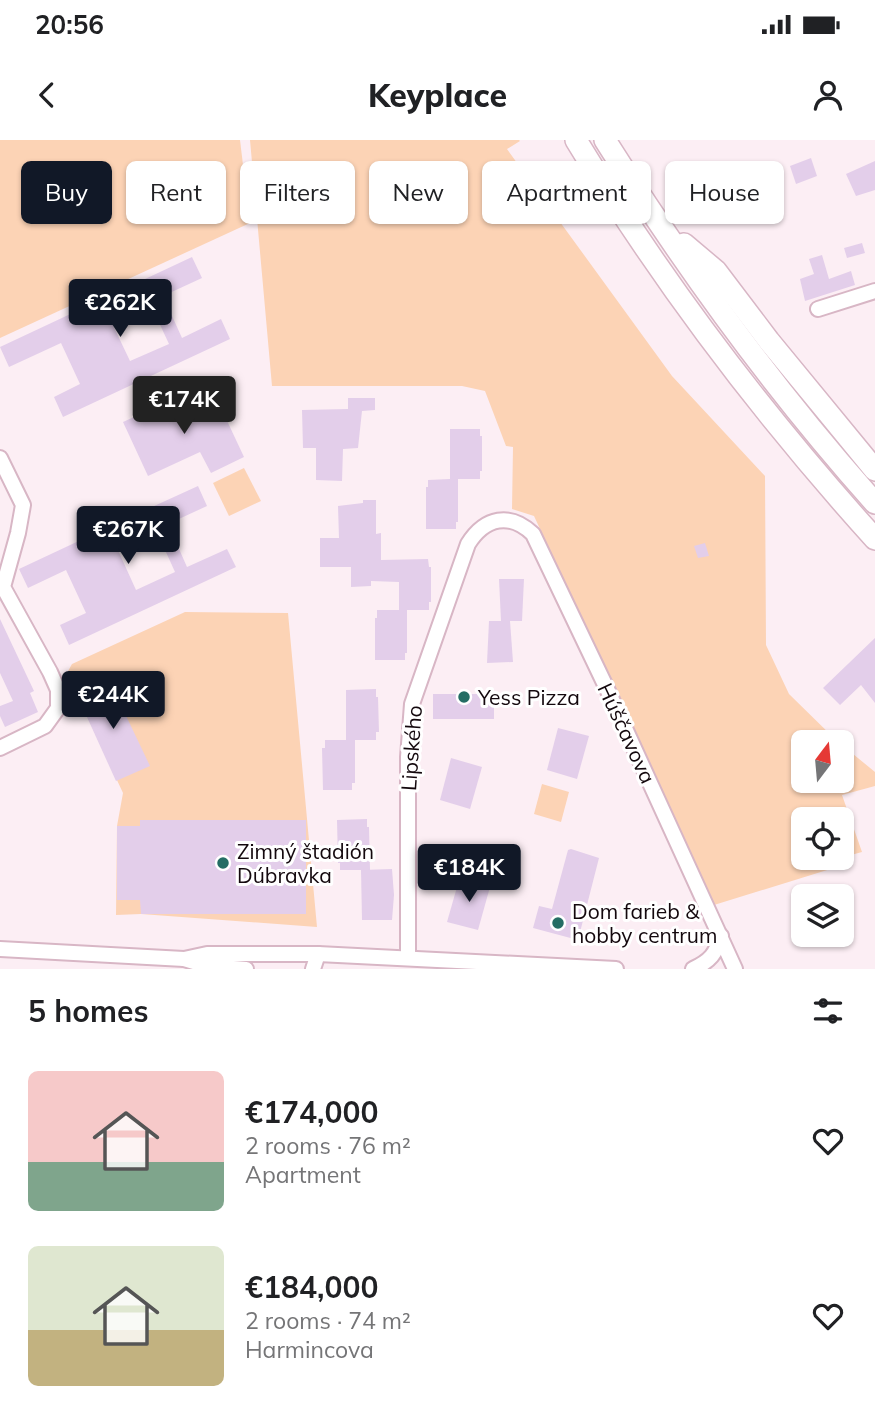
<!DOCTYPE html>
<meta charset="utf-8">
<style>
:root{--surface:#fff;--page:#f6f6f6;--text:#202124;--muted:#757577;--accent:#111827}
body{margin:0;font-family:Mulish,sans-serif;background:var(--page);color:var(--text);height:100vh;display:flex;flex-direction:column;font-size:26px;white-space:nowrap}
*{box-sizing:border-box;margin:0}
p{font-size:23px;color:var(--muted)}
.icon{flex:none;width:38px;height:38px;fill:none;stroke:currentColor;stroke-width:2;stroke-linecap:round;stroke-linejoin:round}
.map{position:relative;height:829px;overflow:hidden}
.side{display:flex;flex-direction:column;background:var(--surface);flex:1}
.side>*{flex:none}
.banner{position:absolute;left:21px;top:21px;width:833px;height:63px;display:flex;gap:14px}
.needle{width:46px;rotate:16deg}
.controls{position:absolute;left:791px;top:590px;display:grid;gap:14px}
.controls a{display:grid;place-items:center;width:63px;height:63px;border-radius:10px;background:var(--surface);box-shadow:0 2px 5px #0004;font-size:35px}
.price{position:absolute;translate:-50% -60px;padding:0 16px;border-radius:7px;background:var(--accent);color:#fff;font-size:23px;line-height:46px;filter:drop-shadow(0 2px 4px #0008)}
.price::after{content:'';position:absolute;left:50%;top:42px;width:21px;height:16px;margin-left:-10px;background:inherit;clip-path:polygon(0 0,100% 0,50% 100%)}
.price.on{background:#222;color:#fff}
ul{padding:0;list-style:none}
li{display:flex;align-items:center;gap:21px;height:175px;padding:0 28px}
li span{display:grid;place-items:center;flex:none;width:196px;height:140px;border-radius:10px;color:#555}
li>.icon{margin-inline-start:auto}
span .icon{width:84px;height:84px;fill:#fffc;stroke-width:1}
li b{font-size:30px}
h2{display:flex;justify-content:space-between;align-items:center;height:84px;padding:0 28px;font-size:30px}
.chip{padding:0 24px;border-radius:10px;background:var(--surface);box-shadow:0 2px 5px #0004;font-size:24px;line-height:63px}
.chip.on{background:var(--accent);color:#fff}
.status{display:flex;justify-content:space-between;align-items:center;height:49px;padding:0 35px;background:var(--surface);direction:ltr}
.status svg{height:19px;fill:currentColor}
header{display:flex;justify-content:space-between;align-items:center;height:91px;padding:0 28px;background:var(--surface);font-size:32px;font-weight:800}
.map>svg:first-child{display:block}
.green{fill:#fcd3b5;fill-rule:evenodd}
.building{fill:#e3ceea;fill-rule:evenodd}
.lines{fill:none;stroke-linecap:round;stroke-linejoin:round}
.minor-casing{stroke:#d8b6c5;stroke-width:18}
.highway-casing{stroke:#d8b6c5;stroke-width:24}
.minor{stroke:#fff;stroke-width:14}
.highway{stroke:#fff;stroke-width:21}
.poi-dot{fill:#246d64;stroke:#fff;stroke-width:2.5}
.labels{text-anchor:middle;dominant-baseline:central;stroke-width:6;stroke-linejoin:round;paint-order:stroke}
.poi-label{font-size:21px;fill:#13080d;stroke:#fff;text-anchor:start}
.street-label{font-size:21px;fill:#13080d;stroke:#fff}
</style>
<div class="status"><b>20:56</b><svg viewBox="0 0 49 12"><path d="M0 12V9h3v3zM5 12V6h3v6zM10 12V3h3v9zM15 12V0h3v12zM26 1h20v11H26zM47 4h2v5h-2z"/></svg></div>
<header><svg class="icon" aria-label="back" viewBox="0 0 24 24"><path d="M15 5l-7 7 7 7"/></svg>Keyplace<svg class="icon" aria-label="person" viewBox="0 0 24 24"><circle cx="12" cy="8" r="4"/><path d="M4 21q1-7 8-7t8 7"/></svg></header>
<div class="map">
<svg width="875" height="829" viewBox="0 0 875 829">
<rect width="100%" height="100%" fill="#fceef4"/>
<g class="green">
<path d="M 0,0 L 240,0 L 250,83 L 0,198 Z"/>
<path d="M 250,0 L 519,0 L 520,1 L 507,9 L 672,236 L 765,336 L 766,505 L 789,554 L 838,602 L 803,602 L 803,640 L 842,640 L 842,605 L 875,632 L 875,646 L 842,655 L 862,712 L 851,715 L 853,722 L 714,765 L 534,376 L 512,369 L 513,307 L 506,306 L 485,251 L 462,246 L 272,246 ZM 803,679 L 842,679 L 842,718 L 803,718 Z"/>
<path d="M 244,328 L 261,361 L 229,376 L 213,343 Z"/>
<path d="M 185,472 L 288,473 L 317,787 L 141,774 L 116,775 L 117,686 L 123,653 L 67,533 L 72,524 Z"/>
<path d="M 542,644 L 569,652 L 561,682 L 534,674 Z"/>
</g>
<g class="building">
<path d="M 811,18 L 817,36 L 796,44 L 790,26 Z"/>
<path d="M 875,21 L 875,50 L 856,56 L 846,34 Z"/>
<path d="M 862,103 L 865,113 L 847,118 L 844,108 Z"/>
<path d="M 822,115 L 829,139 L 851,131 L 855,145 L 805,161 L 800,139 L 814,134 L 809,119 Z"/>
<path d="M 192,117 L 202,138 L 163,156 L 182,198 L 221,179 L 230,199 L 63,277 L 54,257 L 80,244 L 61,203 L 9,227 L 0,207 ZM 149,161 L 169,204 L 130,221 L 110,179 Z"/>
<path d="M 214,253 L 244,317 L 211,333 L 200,312 L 148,336 L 123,282 L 156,267 L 161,277 Z"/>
<path d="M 348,258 L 375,258 L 375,270 L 362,271 L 358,308 L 343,309 L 342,341 L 316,340 L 316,308 L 303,308 L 302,270 L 348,269 Z"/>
<path d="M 450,289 L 480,289 L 480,296 L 482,296 L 482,331 L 480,331 L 480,339 L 458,339 L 458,382 L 456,382 L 456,389 L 426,389 L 426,347 L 428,347 L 428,340 L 450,339 Z"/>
<path d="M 198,346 L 207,366 L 168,384 L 187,427 L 227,409 L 236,427 L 69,505 L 60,485 L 86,473 L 66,430 L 28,448 L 19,429 L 83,399 L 79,389 L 91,384 L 95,393 ZM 156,390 L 175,432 L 136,450 L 117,408 Z"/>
<path d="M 363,360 L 376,360 L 376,394 L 381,393 L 381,420 L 428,419 L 429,427 L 431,427 L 431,462 L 429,462 L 429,470 L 407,470 L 407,513 L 405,513 L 405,520 L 375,520 L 375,478 L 377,478 L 377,470 L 407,470 L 399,470 L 399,442 L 371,441 L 371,446 L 351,447 L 351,427 L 320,427 L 320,398 L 339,398 L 338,366 L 363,363 Z"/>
<path d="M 705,403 L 709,416 L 698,418 L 694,406 Z"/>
<path d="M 499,439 L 524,439 L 522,481 L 501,481 Z"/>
<path d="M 0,479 L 34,551 L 30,553 L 38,572 L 5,587 L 0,576 L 0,566 L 13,561 L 0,533 Z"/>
<path d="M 489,481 L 510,481 L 513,522 L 487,523 Z"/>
<path d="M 875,498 L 875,563 L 861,545 L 840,565 L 823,548 Z"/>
<path d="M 109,540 L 150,626 L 116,641 L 77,555 Z"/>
<path d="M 376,549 L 376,557 L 378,557 L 379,592 L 376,592 L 376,600 L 346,600 L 346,550 Z"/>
<rect x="433" y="554" width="61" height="25"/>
<path d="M 558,588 L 589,596 L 577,639 L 547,630 Z"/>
<path d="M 325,600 L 355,600 L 355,643 L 352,643 L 352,650 L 323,650 L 322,608 L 325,608 Z"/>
<path d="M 451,618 L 482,627 L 470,669 L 440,660 Z"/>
<path d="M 367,679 L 367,687 L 369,687 L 370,730 L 340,730 L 340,723 L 338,723 L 337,680 Z"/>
<path d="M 140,680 L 306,680 L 306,774 L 141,774 L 140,760 L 117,760 L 117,686 L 140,686 Z"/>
<path d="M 571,709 L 599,718 L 578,800 L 533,788 L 539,766 L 552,769 L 568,710 Z"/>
<path d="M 392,729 L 394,755 L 392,780 L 362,780 L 361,730 Z"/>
<path d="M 461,739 L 490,747 L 478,790 L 447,782 L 459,740 Z"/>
</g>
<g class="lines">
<defs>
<g id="minor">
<path d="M 818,169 L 875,151"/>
<path d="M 0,318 L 23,365 L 18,393 L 3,447 L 50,532 L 58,550 L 58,568 L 45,586 L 0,608"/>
<path d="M 0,809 L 184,819 L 207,826 L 246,829"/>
<path d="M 408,818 L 408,617 L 412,564 L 468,404 C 485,377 510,372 533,394 L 608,551 L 735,829"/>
<path d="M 184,819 L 207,814 L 318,814 L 616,829"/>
<path d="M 313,829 L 318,814"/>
<path d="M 693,829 C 710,821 716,814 721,796"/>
</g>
<g id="highway">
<path d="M 576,0 C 662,142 764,276 875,399"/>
<path d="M 605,0 C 685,127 775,251 875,363"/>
<path d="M 684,104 L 716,131 L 769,201 L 875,330"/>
</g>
</defs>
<use href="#minor" class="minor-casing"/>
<use href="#highway" class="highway-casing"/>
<use href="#minor" class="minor"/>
<use href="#highway" class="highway"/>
</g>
<g class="poi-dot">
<circle cx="464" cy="557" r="7"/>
<circle cx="223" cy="723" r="7"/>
<circle cx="558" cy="783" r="7"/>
</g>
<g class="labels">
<g class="poi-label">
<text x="478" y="557">Yess Pizza</text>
<text x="237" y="711">Zimný štadión<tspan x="237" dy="24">Dúbravka</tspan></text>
<text x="572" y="771">Dom farieb &amp;<tspan x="572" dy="24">hobby centrum</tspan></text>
</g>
<g class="street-label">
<text transform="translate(627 593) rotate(65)">Húščavova</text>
<text transform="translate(411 608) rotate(-86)">Lipského</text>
</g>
</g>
</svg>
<div class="controls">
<a><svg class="needle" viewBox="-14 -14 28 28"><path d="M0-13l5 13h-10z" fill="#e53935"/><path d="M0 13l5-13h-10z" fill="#757577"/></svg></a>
<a><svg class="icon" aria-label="locate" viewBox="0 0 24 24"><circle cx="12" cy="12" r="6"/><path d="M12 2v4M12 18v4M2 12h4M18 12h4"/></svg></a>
<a><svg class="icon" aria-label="layers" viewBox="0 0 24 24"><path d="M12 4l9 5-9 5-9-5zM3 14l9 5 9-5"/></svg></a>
</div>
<b class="price" style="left:120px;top:199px">€262K</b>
<b class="price on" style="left:184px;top:296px">€174K</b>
<b class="price" style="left:128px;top:426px">€267K</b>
<b class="price" style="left:113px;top:591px">€244K</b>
<b class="price" style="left:469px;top:764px">€184K</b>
<div class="banner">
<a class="chip on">Buy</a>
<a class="chip">Rent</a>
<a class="chip">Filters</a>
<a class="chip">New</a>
<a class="chip">Apartment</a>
<a class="chip">House</a>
</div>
</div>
<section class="side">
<h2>5 homes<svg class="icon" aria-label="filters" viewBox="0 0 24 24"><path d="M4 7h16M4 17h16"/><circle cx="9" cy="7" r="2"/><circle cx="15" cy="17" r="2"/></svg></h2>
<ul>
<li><span style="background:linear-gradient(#f6c9c9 65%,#7fa58c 0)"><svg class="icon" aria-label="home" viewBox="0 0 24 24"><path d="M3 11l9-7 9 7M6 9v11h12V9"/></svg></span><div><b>€174,000</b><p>2 rooms · 76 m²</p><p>Apartment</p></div><svg class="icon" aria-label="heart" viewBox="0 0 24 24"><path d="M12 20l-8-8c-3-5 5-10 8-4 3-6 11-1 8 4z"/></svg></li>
<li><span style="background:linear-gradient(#dfe7d0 60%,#c2b280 0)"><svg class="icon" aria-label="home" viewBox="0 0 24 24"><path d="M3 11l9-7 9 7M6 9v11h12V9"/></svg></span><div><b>€184,000</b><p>2 rooms · 74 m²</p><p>Harmincova</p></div><svg class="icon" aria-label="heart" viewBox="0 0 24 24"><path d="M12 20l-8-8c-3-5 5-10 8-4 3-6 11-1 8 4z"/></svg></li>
</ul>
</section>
